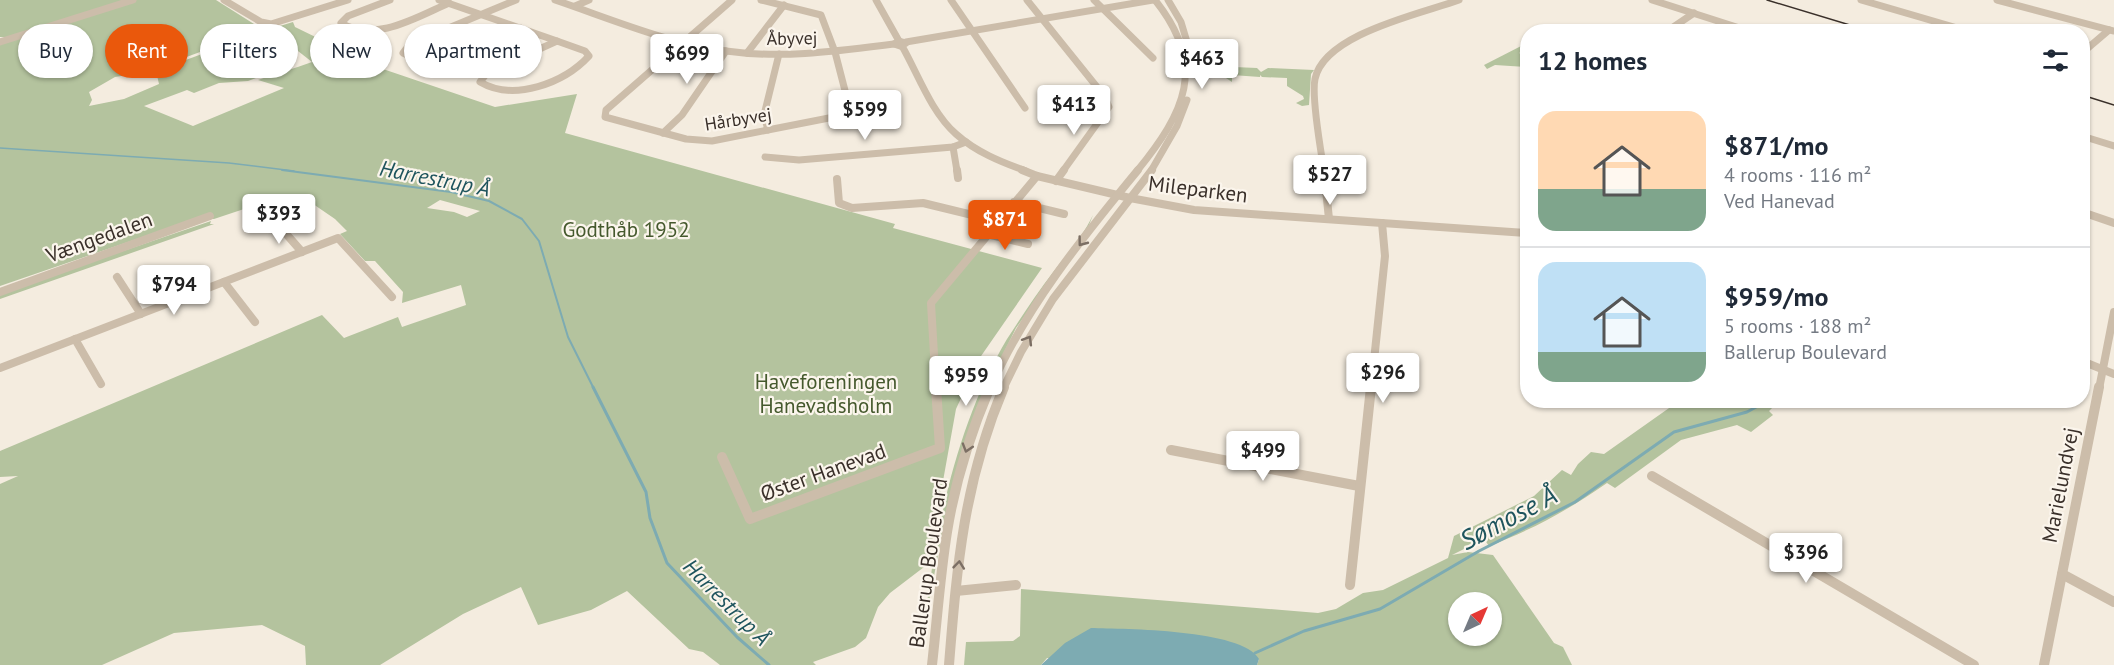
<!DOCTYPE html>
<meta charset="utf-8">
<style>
:root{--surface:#fff;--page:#f6f6f7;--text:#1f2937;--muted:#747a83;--line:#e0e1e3;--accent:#ea580c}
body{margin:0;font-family:"PT Sans",sans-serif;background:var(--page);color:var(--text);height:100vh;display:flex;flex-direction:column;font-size:22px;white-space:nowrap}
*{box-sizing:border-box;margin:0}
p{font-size:20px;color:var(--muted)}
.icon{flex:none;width:33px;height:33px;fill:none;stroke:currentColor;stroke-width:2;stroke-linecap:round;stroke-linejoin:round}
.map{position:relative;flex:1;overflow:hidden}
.drawer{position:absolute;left:1520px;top:24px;width:570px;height:384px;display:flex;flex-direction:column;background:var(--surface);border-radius:24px;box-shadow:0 2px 4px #0004}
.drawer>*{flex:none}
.hud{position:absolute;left:18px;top:24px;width:570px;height:54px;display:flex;gap:12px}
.needle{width:39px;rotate:44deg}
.tools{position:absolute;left:1448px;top:592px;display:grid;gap:12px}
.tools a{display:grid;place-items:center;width:54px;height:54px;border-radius:50%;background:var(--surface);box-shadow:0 2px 4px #0004;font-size:30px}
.price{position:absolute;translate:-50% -51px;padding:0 14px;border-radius:6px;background:#fff;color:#222;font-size:20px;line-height:39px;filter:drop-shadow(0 2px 3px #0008)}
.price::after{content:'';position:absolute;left:50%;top:36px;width:18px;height:14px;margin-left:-9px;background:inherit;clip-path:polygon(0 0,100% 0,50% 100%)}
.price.on{background:var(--accent);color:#fff}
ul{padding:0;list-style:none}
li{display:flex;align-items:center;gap:18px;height:150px;padding:0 18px}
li+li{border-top:2px solid var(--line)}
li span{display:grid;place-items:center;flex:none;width:168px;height:120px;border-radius:18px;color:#555}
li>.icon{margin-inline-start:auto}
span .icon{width:72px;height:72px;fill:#fffc;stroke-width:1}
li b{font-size:26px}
h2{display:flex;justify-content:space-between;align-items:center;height:72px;padding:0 18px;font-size:26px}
.pill{padding:0 21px;border-radius:27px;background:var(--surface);box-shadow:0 2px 4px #0004;font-size:21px;line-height:54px}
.pill.on{background:var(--accent);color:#fff}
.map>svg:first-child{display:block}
.green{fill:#b4c39e;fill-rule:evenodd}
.water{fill:#7dabb2}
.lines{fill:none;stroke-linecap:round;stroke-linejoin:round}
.stream-far2{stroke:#7dabb2;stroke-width:1.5}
.stream-far1{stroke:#7dabb2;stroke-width:2}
.stream{stroke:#7dabb2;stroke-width:3}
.minor-far2{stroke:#ccbdaa;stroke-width:7}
.minor-far1{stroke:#ccbdaa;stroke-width:8}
.minor{stroke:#ccbdaa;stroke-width:10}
.tram{stroke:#3a302a;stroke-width:1.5}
.oneway{stroke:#7c6f64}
.labels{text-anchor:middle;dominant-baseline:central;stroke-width:4.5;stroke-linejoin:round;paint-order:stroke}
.far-street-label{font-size:18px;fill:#3a302a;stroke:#fbf5ec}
.street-label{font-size:21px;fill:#3a302a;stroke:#fbf5ec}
.park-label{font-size:21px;fill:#45592d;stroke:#fbf5ec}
.water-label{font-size:22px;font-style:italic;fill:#1e545d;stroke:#fbf5ec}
.near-water-label{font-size:27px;font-style:italic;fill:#1e545d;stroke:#fbf5ec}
</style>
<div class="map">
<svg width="2114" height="665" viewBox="0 0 2114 665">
<rect width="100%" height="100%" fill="#f4ecdf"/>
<g class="green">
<path d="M 0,0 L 216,0 L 262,29 L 146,72 L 115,77 L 89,92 L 92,100 L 89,106 L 124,99 L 159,84 L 156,71 L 229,44 L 232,53 C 246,57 263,46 269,34 L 291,50 L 269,57 L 266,63 L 274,71 L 248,81 L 219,83 L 194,93 L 187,90 L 144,106 L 193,126 L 284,88 L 258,80 C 276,73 294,69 312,62 L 270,29 L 293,22 L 295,27 L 377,67 L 495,107 L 577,94 L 565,133 L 895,224 L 893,228 L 1042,268 L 979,359 L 956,409 L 928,564 L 890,593 L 878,607 L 866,638 L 855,647 L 813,662 L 816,665 L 720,665 L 703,652 L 689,649 L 627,591 L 591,610 L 538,625 L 521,587 L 463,614 L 380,665 L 306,665 L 305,646 L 262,625 L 174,633 L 102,665 L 0,665 L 0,484 L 18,476 L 0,477 L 0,451 L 322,315 L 344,338 L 398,317 L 402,327 L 466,305 L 461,285 L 402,303 L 403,292 L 375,261 L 365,261 L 340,234 L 347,231 L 335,219 L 300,195 L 264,207 L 262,203 L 214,219 L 198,218 L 0,286 L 0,43 L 10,37 L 0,37 ZM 440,200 L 480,211 L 467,217 L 454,212 L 427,208 Z"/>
<path d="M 1527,43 L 1527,49 L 1519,53 L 1527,56 L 1527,67 L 1495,65 L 1487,69 L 1484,65 Z"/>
<path d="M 1234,67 L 1257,68 L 1261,72 L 1268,68 L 1314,70 L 1311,74 L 1309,105 L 1302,106 L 1296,103 L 1304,99 L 1303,96 L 1287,86 L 1287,78 L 1262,77 L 1260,75 L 1260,77 L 1232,75 L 1232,82 L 1226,78 L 1226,71 Z"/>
<path d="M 1093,215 L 1087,230 L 1016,328 L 977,407 L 944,524 L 924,628 C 935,530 956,425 1007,339 C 1022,316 1037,293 1054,271 C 1068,253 1083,236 1093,215 Z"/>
<path d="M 211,221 L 210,224 L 214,224 L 0,299 L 0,293 Z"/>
<path d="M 1679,401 L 1779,401 L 1769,411 L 1773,415 L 1751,432 L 1737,425 L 1681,440 L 1615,488 L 1607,483 C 1566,511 1536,528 1489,546 L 1484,539 L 1452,555 L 1468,552 L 1493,555 L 1554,643 L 1563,647 L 1572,665 L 1257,665 L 1259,659 L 1047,658 L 1041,665 L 964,665 L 966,642 L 1013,641 L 1020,636 L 1021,589 L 1318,613 L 1336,609 L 1363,593 L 1383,590 L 1448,558 L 1454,536 L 1534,496 L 1562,470 L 1571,475 L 1578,464 L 1591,452 L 1604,454 ZM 1458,603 L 1491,603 L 1491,636 L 1458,636 Z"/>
</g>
<path class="water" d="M 1091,628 C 1124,629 1242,629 1259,659 L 1257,665 L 1041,665 L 1065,643 Z"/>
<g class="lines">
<path class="stream-far2" d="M 0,148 L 229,163 L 294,171"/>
<path class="stream-far1" d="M 282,170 L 451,192 L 489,201 L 522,219 L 539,241 L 568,337 L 594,389"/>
<g class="stream">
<path d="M 593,387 L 646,492 L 650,518 L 667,563 L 737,637 L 769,665"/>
<path d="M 1255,653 L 1304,631 L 1380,609 L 1479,551 L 1575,502 L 1674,432 L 1747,412 L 1769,400"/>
</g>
<g class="minor-far2">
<path d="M 224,0 L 261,22 L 271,24 L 348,0"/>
<path d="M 390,0 L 348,16 L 341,23 C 375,43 417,17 449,3"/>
<path d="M 439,0 L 557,41"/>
<path d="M 516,0 L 410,44 L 403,53 C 443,73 484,45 520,28"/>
<path d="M 555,0 C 611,19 667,43 726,51 C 782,59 838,51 894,44"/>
<path d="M 732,0 L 606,110 L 605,117 L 686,139 L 712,141 L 834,117 L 844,113"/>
<path d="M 761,0 L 821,15 L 835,52 L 849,106 L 844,113"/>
<path d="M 876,0 L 899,41"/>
<path d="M 951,0 L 1025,108"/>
<path d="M 1027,0 L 1105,97 L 1109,107 L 1063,171"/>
<path d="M 1094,0 L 1153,58"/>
<path d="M 1168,0 L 1181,22 L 1187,42"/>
<path d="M 1652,0 L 1752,32"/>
<path d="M 1861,0 L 1971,32"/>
<path d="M 1997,0 L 2114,31"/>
<path d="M 575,6 L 589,0"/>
<path d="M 1666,32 L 1694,13"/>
<path d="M 557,41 L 585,51 L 589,56 C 564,83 514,102 480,82 L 487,73 Z"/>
<path d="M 899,41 L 906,43 L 900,46 L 894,44 Z"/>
<path d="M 0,42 L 133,0"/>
<path d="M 906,42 L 1153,0"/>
<path d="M 902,46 C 918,74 931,112 956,134 C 976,152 1001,162 1026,171"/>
<path d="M 747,53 L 784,5"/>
<path d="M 2082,53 L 2109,30"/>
<path d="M 844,113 L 855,118 L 857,123"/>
<path d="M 768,130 L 764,115 L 779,54"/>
<path d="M 663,133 L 682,115 L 726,51"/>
<path d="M 2082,136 L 2114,146"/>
<path d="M 953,147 L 957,171"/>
<path d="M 765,157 L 799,160 L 953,147 L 966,142"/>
<path d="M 1137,171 C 1185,112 1208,66 1155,0"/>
<path d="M 1151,171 L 1177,126 L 1187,100"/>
<path d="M 1324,171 C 1321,151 1311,97 1315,79 C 1324,34 1420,14 1459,0"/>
</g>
<g class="minor-far1">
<path d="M 957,170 L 958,178"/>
<path d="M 1022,170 L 1037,176 L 1130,198 L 1194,210 L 1527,233"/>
<path d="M 1324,170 L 1329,219"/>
<path d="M 837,179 L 839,203 L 852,208 L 923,203 L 997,221"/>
<path d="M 1056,181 L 1064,170"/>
<path d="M 1014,202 L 1064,214"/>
<path d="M 2082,212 L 2114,223"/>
<path d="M 274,220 L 302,252"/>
<path d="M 987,234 L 1028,244"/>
<path d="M 117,277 L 141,314"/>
<path d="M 224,282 L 255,322"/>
<path d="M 0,292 L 210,216"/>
<path d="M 75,339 L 101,384"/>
<path d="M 2082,361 L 2114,374"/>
<path d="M 0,368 L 338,238 L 392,297"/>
<path d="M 936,389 L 931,303 L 1037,176"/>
<path d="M 990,389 C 1025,308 1082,238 1138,170"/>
<path d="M 1003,389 L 1021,352 L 1053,299 L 1152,170"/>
<path d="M 1371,389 L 1385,256 L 1382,223"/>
<path d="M 2099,389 L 2114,312"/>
</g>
<g class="minor">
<path d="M 1171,450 L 1359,486"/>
<path d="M 722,457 L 750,519 L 940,448 L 936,387"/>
<path d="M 1652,476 L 1974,665"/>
<path d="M 2062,574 L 2114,602"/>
<path d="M 1350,585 L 1371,387"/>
<path d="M 956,591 L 1016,585"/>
<path d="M 932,665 C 937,621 940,576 947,532 C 955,482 970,434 990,387"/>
<path d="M 949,665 C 957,565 964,481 1004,387"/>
<path d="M 2044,665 L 2099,387"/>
</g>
<g class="tram">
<path d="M 1767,0 L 1873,32"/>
<path d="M 2082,95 L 2114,105"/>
</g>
</g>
<defs><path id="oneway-chevron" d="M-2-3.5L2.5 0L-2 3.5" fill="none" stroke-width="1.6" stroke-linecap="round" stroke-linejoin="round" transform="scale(1.5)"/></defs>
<g class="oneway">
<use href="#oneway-chevron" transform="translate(1082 242) rotate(127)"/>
<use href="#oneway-chevron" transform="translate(1028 340) rotate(-59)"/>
<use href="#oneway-chevron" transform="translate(967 448) rotate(107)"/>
<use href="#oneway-chevron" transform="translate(959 565) rotate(-84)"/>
</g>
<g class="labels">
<g class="far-street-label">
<text transform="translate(792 38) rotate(-1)">Åbyvej</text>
<text transform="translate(738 119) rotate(-9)">Hårbyvej</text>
</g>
<g class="street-label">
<text transform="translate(1198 189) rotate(7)">Mileparken</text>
<text transform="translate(99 237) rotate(-20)">Vængedalen</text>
<text transform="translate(823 472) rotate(-20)">Øster Hanevad</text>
<text transform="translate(2060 485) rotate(-79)">Marielundvej</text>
<text transform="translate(928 563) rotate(-82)">Ballerup Boulevard</text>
</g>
<g class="park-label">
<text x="626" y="229">Godthåb 1952</text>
<text x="826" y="381">Haveforeningen<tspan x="826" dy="24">Hanevadsholm</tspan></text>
</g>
<g class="water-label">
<text transform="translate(435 178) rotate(11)">Harrestrup Å</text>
<text transform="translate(727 602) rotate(45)">Harrestrup Å</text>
</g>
<g class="near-water-label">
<text transform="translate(1508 517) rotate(-28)">Sømose Å</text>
</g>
</g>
</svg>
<div class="tools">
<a><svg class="needle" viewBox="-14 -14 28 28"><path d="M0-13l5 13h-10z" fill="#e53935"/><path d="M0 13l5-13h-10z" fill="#747a83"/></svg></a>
</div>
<b class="price" style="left:687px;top:85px">$699</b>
<b class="price" style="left:1202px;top:90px">$463</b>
<b class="price" style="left:1074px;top:136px">$413</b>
<b class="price" style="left:865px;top:141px">$599</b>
<b class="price" style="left:1330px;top:206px">$527</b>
<b class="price" style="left:279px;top:245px">$393</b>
<b class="price on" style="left:1005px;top:251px">$871</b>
<b class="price" style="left:174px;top:316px">$794</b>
<b class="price" style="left:1383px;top:404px">$296</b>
<b class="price" style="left:966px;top:407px">$959</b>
<b class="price" style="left:1263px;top:482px">$499</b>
<b class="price" style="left:1806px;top:584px">$396</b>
<div class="hud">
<a class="pill">Buy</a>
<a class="pill on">Rent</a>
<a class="pill">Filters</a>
<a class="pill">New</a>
<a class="pill">Apartment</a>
</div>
<section class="drawer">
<h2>12 homes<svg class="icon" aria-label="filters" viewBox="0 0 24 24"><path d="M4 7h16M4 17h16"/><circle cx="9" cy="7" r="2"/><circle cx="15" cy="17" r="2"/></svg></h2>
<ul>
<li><span style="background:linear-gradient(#ffd9b3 65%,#7fa58c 0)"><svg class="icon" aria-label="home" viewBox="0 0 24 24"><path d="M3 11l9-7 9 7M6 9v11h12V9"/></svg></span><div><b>$871/mo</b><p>4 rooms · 116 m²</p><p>Ved Hanevad</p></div></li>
<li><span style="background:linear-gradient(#bfe0f5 75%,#7fa58c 0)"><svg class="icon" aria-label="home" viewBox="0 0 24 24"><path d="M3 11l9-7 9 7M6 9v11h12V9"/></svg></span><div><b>$959/mo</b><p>5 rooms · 188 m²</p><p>Ballerup Boulevard</p></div></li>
</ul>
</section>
</div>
